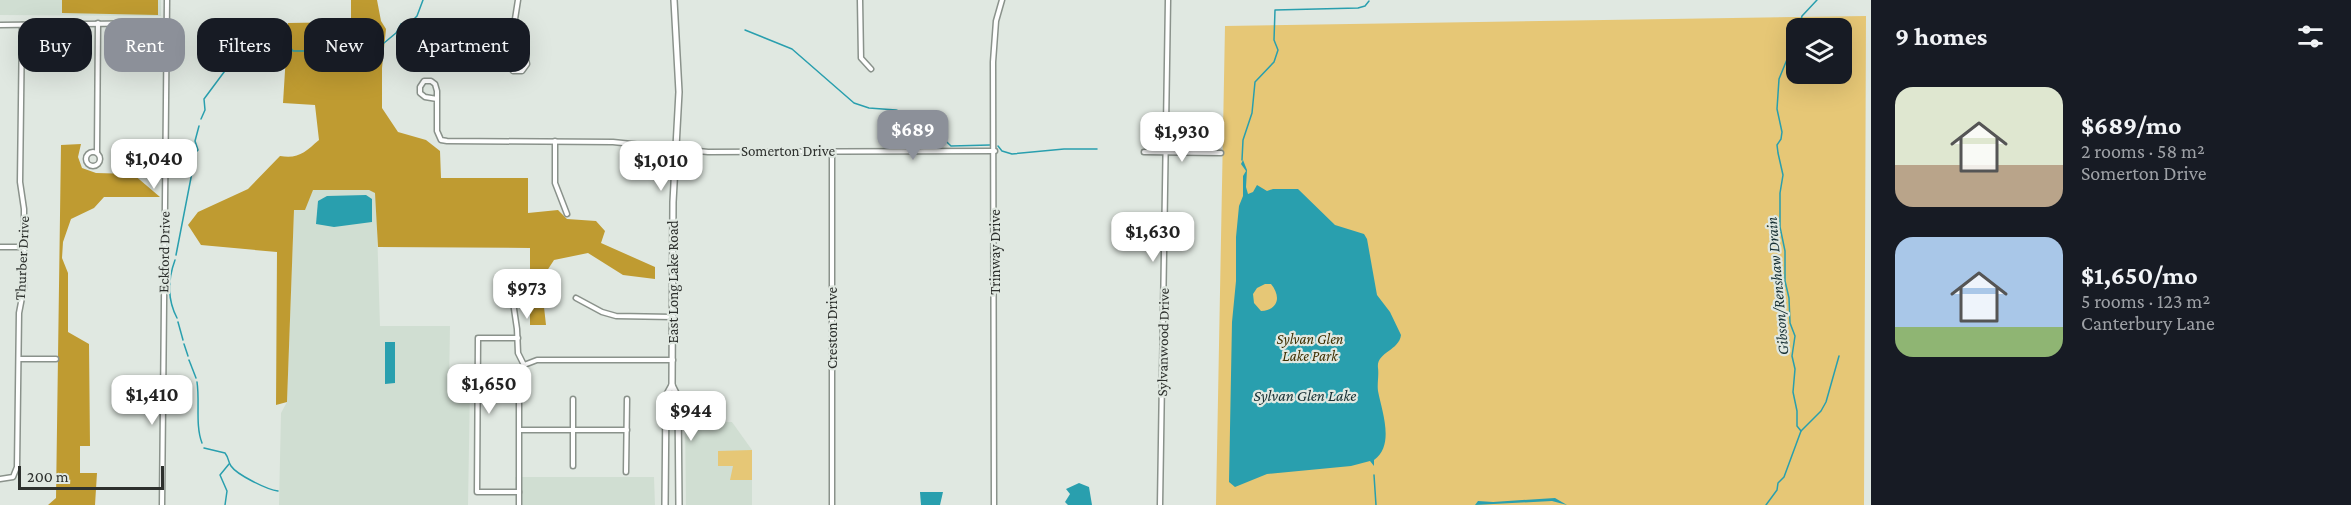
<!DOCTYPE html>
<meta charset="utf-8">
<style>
:root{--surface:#171b24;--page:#242831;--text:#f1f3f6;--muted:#9ea1a6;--accent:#8c9099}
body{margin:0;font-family:"Crimson Pro",serif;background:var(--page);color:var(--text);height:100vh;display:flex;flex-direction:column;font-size:22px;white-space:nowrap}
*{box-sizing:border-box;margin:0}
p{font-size:20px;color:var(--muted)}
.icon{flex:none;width:33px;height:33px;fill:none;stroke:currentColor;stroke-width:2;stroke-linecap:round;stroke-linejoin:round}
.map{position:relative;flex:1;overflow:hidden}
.details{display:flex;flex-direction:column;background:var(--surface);width:480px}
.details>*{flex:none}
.banner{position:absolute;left:18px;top:18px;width:570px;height:54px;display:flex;gap:12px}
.fabs{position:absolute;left:1786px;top:18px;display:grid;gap:12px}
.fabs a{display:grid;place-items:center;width:66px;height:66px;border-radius:12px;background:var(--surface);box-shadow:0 6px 24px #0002;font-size:30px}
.scale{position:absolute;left:18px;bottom:15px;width:146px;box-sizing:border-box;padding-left:6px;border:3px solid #2d302d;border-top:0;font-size:16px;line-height:21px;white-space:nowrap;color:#2d302d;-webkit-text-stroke:4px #e0e8e1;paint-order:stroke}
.price{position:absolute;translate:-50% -51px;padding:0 14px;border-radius:12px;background:#fff;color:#222;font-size:20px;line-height:39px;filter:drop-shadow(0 2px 3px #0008)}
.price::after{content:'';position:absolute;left:50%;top:36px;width:18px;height:14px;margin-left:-9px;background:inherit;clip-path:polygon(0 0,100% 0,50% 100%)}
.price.current{background:var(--accent);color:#fff}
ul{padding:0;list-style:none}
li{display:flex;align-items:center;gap:18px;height:150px;padding:0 24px}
li span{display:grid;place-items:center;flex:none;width:168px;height:120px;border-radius:18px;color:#555}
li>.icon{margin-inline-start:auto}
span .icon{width:72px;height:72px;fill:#fffc;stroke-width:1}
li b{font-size:26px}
h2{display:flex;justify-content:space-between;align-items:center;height:72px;padding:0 24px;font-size:26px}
.pill{padding:0 21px;border-radius:18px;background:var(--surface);box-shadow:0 6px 24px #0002;font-size:21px;line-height:54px}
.pill.current{background:var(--accent);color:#fff}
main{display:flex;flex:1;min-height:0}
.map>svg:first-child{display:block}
.built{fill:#d0ded2}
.green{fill:#e6c776;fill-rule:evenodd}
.forest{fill:#bf9b31}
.water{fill:#299fae;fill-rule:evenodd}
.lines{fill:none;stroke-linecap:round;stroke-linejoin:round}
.stream{stroke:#299fae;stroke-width:1.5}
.minor-casing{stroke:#8a928b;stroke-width:7}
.secondary-casing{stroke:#8a928b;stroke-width:8}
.minor{stroke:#fff;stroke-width:4}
.secondary{stroke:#fff;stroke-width:5}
.labels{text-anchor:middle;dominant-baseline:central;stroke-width:4.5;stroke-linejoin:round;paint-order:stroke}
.street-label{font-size:15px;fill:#2d302d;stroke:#e0e8e1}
.park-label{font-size:15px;font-style:italic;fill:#3f3002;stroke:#e0e8e1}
.water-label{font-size:16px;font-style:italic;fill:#152e32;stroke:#e0e8e1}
</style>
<main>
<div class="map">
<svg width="1871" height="505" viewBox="0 0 1871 505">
<rect width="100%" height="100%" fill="#e0e8e1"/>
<g class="built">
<path d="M 0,0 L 161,0 L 161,16 L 0,15 Z"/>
<path d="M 313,189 L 369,190 L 376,193 L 380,326 L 450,326 L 449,386 L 470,387 L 468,505 L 279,505 L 281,413 L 287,402 L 294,209 L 305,209 Z"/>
<path d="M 685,421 L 732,422 L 752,450 L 752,505 L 686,505 Z"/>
<path d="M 515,477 L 654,477 L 655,505 L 516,505 Z"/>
</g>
<g class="green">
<path d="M 1866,16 L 1864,505 L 1216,505 L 1225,26 ZM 1797,28 L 1842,28 L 1842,74 L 1797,74 Z"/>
<path d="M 752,450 L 752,480 L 730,480 L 733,466 L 718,466 L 718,451 Z"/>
</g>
<g class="forest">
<path d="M 62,0 L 158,0 L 158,15 L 62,13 Z"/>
<path d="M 351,0 L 377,0 L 381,21 L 386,29 L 382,68 L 382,108 L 398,132 L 426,140 L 440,151 L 441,178 L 528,178 L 528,213 L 558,210 L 567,219 L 596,221 L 605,231 L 601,243 L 655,267 L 655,279 L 623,275 L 588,253 L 554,260 L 541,280 L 546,325 L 530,325 L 530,248 L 378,247 L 375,193 L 369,190 L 313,190 L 305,210 L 294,210 L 287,402 L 276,405 L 277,252 L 201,245 L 188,225 L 198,212 L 248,189 L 280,156 C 299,159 305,152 319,140 L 315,105 L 283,103 L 288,23 L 351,22 Z"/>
<path d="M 81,144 L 78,157 L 82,168 L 96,173 L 133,174 L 160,197 L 104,197 L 94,208 L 71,219 L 63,242 L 62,258 L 68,273 L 68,332 L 89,344 L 90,446 L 80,446 L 80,473 L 97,473 L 95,505 L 48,505 L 56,498 L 61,145 Z"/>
</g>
<g class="water">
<path d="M 1243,160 L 1247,170 L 1246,187 L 1248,194 L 1253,192 L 1257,185 L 1267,191 L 1273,189 L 1298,189 L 1335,225 L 1364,234 L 1367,239 L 1377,295 L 1390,312 L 1401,335 C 1399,351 1376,352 1378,368 C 1379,375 1377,384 1378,391 C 1382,412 1395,445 1374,460 L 1374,466 L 1370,461 L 1351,466 L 1267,474 L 1235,487 L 1229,482 L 1232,322 L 1236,281 L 1236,237 L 1239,206 L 1243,196 L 1243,176 L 1246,171 L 1241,164 ZM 1265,284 L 1271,284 C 1281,296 1279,310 1261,311 L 1254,303 L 1253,294 L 1257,288 Z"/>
<path d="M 366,195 L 372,199 L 372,222 L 334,227 L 316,224 L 318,201 L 327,196 Z"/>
<path d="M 385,342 L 395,342 L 395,383 L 385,384 Z"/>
<path d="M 1079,483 L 1089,487 L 1092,505 L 1068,505 L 1065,502 L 1070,494 L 1066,489 Z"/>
<path d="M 920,492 L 943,492 L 940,505 L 921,505 Z"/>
<path d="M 1555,498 L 1567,505 L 1552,501 L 1475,505 L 1478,501 L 1493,502 Z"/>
</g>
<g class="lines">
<g class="stream">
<path d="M 1799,28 L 1802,16 L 1817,0"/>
<path d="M 745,30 L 792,49 L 854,103 L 869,108 L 896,110 L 904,113 L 932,128 L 951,146 L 990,145"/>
<path d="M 1797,35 L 1779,79 L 1777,109 L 1782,132 L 1781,139 L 1777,145 L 1778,153 L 1783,175 L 1780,193 L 1780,227 L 1785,251 L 1785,281 L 1789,298 L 1790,323 L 1795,336 L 1792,356 L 1795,369 L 1793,392 L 1797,411 L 1797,426 L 1801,431"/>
<path d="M 313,52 L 324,53 L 344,47 L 353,53 L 364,45 L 384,43 L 396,33 L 401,24 L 409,24 L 417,16 L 423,0"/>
<path d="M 201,119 L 205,110 L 204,99 L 233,60 L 241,52 L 241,42 L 266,36 L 285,40 L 293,51 L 308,51"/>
<path d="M 998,146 L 1002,151 L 1012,154 L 1064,149 L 1097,149"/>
<path d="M 1242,160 L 1243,140 L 1252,113 L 1255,82 L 1274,62 L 1278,50 L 1274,40 L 1275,10 L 1358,8 L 1365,6 L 1369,1"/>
<path d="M 176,255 L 196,152 L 198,150 L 195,141 L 199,126"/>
<path d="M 175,260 C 168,279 167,299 177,318"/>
<path d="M 178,322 L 183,340"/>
<path d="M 184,344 L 188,356"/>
<path d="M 189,360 L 196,378"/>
<path d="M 197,382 C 200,401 195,425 202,443"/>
<path d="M 204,448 L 225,453 C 229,458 228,462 231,466 C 237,475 268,490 278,491"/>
<path d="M 1374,475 L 1376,505"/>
<path d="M 225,505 L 227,491 L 220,475 L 229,464"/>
<path d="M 1766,505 L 1777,490 L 1778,483 L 1784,477 L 1801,431 L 1821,411 L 1826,402 L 1839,356"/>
</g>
<defs>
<g id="minor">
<path d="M 860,0 L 861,58 L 871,69"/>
<path d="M 0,25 L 167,23"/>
<path d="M 511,52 C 519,54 526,54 527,64 L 522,71 L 513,71 L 508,64 L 518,0"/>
<path d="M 437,99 L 425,97 L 420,93 L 420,87 L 424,81 L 431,81 L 435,84 L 437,91 L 437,131 L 441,140 L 447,141 L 613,142 L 708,152 L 995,151"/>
<path d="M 555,141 L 555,183 L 567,214"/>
<path d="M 832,151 L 832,505"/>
<circle cx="93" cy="159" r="7"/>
<path d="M 97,152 L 98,23"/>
<path d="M 1144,152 L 1221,153"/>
<path d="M 0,247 L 24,247"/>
<path d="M 576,298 L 602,312 L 616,316 L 673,317"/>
<path d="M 513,302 L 517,329 L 518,353 L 524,365"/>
<path d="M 518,338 L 478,338 L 477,492 L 519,492"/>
<path d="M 19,359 L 56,359"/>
<path d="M 524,365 L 537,360 L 673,360"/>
<path d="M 520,430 L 627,430"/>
<path d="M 573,466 L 573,399"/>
<path d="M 626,472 L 627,399"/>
<path d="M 0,479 L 13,477 L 17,467 L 19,313 L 24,287 L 24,209 L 20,182 L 22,25"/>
<path d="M 162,505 L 167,0"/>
<path d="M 519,505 L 519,375 L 524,365"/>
<path d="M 994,505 L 993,62 L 996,21 L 1002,0"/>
<path d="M 1160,505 L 1168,0"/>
</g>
<g id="secondary">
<path d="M 674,0 L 679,92 L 673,202 L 672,385 L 678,397 L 679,505"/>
<path d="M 665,505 L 666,396 L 672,385"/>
</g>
</defs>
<use href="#minor" class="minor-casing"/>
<use href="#secondary" class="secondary-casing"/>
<use href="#minor" class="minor"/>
<use href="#secondary" class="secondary"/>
</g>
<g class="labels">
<g class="street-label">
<text x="788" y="151">Somerton Drive</text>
<text transform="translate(164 252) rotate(-89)">Eckford Drive</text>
<text transform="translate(995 252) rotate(-90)">Trinway Drive</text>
<text transform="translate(22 258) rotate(-87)">Thurber Drive</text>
<text transform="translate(673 282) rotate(-90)">East Long Lake Road</text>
<text transform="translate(832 328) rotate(-90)">Creston Drive</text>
<text transform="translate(1163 342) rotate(-89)">Sylvanwood Drive</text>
</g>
<g class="park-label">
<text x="1310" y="339">Sylvan Glen<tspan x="1310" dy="17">Lake Park</tspan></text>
</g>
<g class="water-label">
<text transform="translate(1777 286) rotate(-95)">Gibson/Renshaw Drain</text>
<text x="1305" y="395">Sylvan Glen Lake</text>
</g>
</g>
</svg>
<div class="fabs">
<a><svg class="icon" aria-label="layers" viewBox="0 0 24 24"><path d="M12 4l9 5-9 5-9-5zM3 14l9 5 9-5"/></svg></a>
</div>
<div class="scale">200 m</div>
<b class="price current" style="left:913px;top:161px">$689</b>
<b class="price" style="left:1182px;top:163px">$1,930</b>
<b class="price" style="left:154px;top:190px">$1,040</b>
<b class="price" style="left:661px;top:192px">$1,010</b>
<b class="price" style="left:1153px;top:263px">$1,630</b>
<b class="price" style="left:527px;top:320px">$973</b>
<b class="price" style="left:489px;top:415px">$1,650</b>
<b class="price" style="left:152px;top:426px">$1,410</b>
<b class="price" style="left:691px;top:442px">$944</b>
<div class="banner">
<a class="pill">Buy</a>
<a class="pill current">Rent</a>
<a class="pill">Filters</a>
<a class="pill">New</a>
<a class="pill">Apartment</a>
</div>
</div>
<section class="details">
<h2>9 homes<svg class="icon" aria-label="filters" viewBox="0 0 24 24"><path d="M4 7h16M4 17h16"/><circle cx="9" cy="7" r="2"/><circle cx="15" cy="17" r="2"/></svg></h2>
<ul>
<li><span style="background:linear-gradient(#dfe7d0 65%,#b9a48a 0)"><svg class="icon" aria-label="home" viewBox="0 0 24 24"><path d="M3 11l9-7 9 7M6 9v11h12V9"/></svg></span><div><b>$689/mo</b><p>2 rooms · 58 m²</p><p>Somerton Drive</p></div></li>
<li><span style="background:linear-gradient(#a9c7e8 75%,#8fb573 0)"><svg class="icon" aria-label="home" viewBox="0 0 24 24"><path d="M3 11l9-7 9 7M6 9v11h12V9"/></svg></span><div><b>$1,650/mo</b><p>5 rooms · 123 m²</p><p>Canterbury Lane</p></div></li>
</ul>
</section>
</main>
